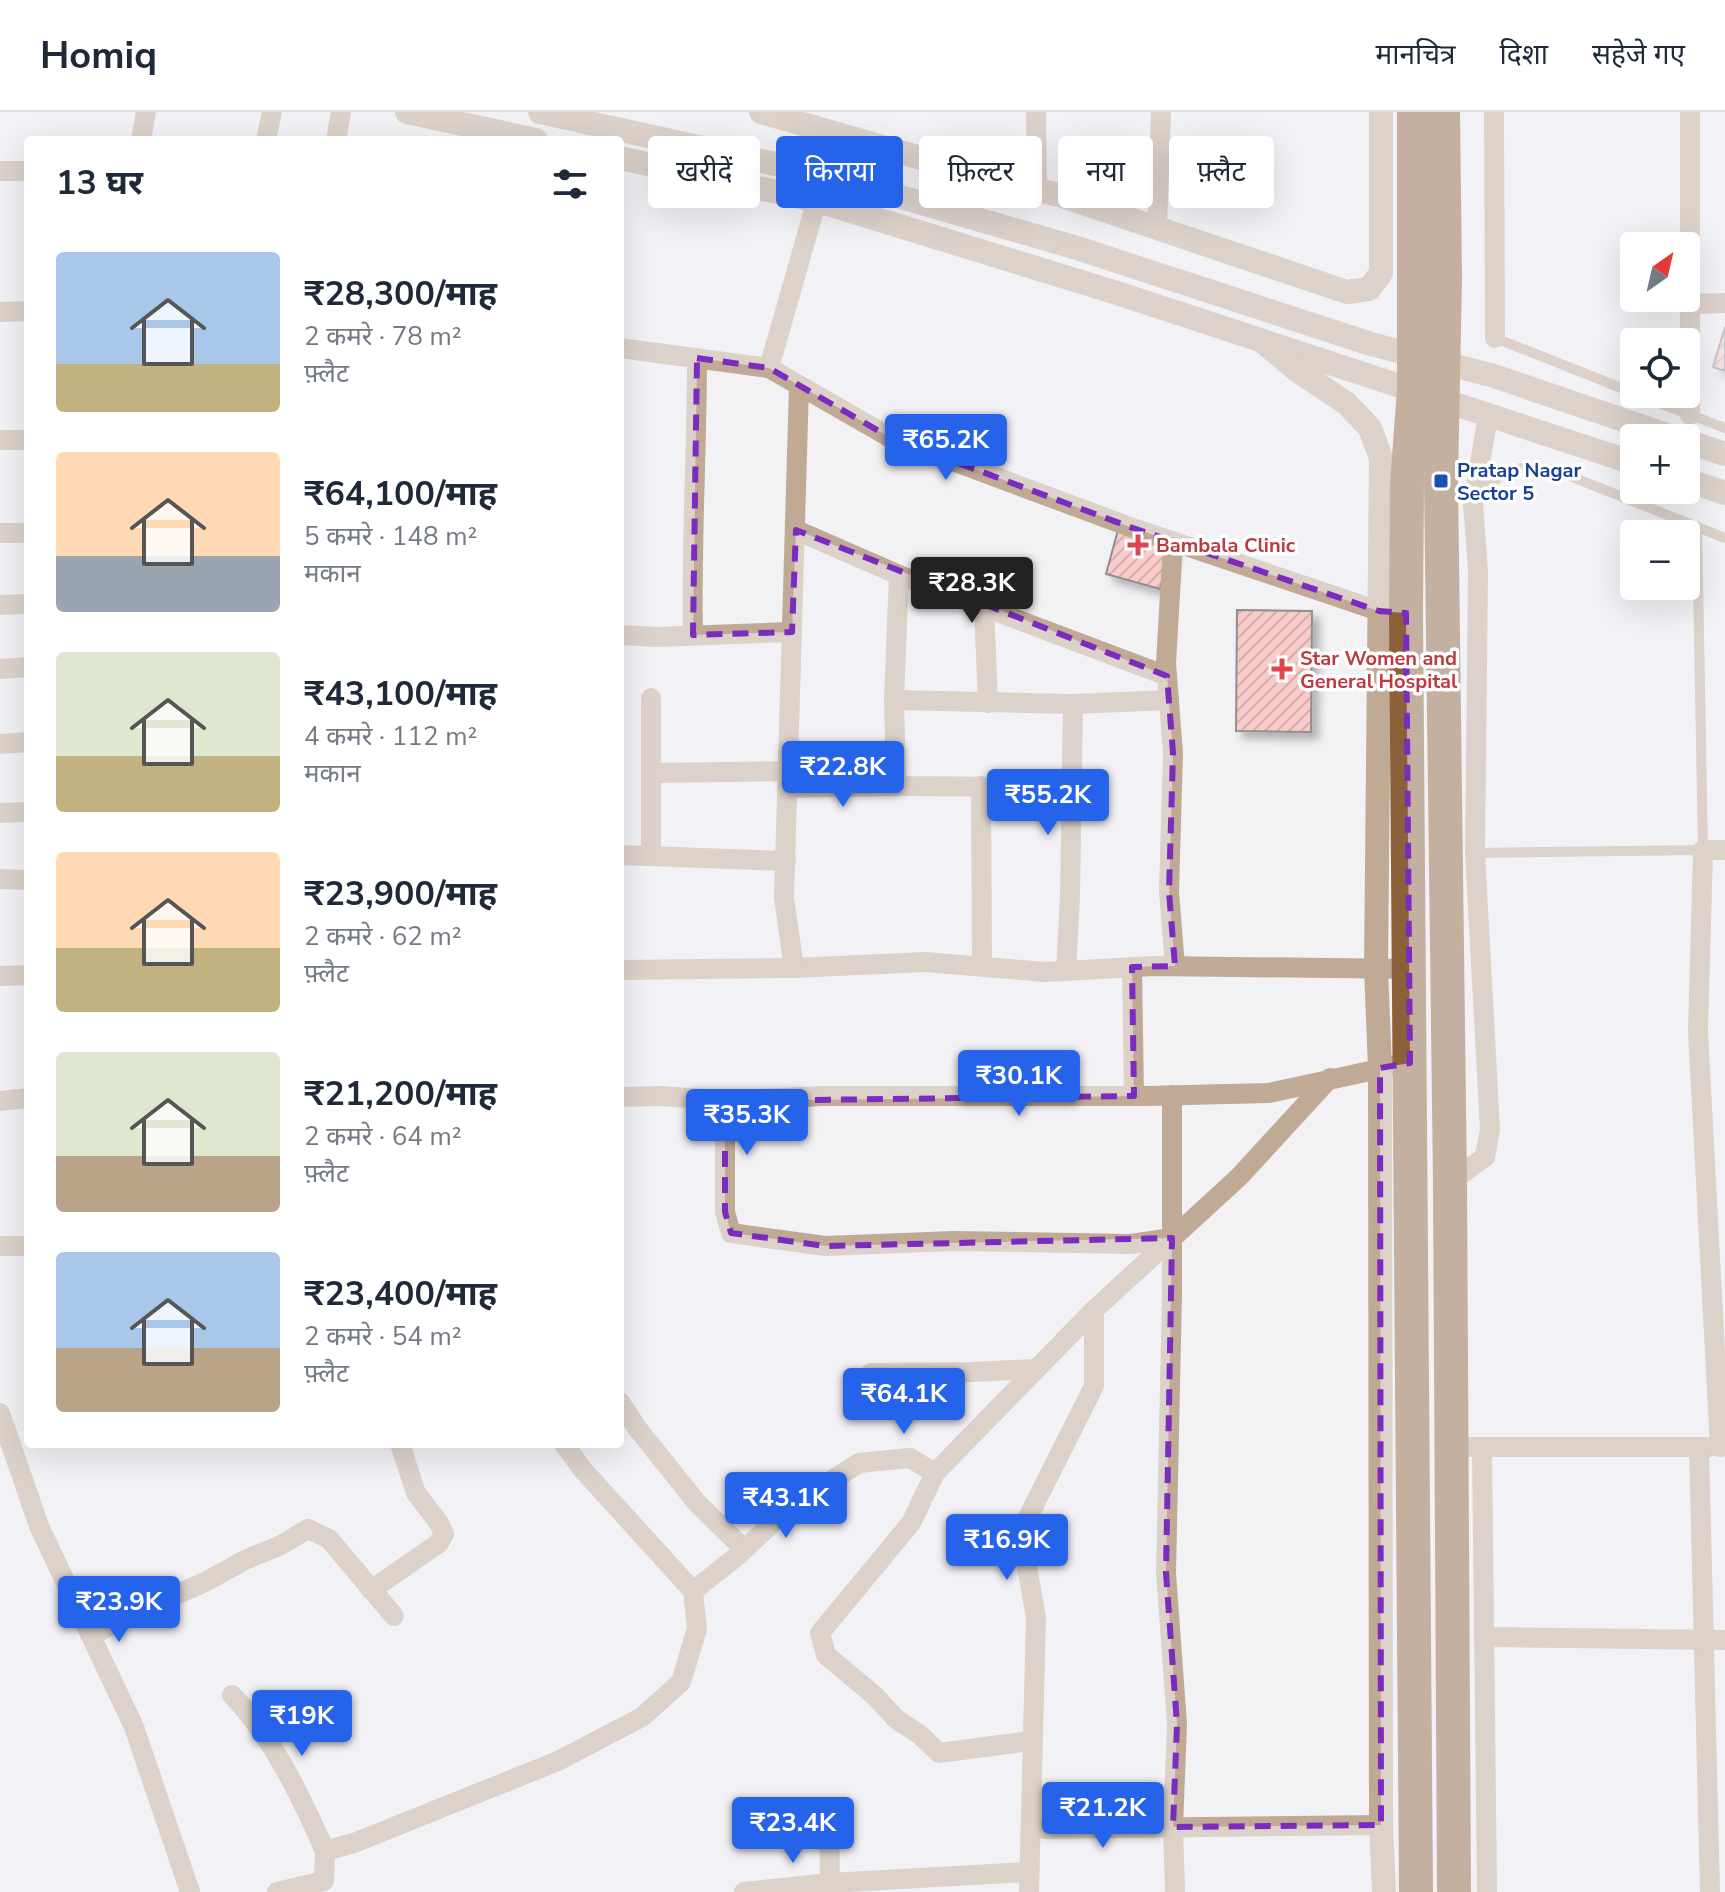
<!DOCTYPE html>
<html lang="hi">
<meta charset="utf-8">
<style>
:root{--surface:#fff;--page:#f2f2f3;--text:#1f2937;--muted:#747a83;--line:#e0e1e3;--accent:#2563eb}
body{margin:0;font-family:"Nunito Sans","Noto Sans Devanagari",sans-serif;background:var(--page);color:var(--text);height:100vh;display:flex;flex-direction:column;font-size:30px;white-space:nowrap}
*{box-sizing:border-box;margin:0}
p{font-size:26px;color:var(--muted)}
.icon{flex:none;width:44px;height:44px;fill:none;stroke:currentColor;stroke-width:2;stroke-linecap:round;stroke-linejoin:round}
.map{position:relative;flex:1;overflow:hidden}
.drawer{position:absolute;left:24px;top:24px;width:600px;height:1312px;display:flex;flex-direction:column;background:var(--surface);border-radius:8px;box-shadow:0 8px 32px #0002}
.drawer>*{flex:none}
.banner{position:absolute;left:648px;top:24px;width:760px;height:72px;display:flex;gap:16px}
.needle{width:52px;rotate:34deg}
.tools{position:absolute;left:1620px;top:120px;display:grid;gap:16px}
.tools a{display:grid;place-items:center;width:80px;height:80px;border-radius:8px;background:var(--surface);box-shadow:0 8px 32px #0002;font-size:40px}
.price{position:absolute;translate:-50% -68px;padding:0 18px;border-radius:8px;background:var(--accent);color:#fff;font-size:26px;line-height:52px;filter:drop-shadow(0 2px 4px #0008)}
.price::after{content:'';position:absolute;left:50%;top:48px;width:24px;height:18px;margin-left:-12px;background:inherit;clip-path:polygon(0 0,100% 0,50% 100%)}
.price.active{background:#222;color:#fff}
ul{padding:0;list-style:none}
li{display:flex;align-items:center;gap:24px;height:200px;padding:0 32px}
li span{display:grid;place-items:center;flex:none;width:224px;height:160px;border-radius:8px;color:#555}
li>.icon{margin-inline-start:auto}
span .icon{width:96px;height:96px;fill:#fffc;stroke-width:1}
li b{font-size:34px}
h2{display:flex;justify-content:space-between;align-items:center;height:96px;padding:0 32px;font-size:34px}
.pill{padding:0 28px;border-radius:8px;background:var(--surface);box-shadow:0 8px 32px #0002;font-size:28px;line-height:72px}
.pill.active{background:var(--accent);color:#fff}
header{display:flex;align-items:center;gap:48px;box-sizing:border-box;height:112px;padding:0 40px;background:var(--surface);border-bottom:2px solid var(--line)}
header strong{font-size:38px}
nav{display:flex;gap:44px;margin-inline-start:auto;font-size:28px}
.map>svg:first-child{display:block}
.building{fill:url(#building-hatch);stroke:#918e8e;stroke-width:2;filter:url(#shadow)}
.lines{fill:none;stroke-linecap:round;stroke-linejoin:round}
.service{stroke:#c0aa96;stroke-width:10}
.minor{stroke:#c0aa96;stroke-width:20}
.tertiary{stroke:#c0aa96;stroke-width:24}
.trunk{stroke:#8c6139;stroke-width:34}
.marked{fill:none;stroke:#7b2cbf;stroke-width:6;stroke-dasharray:16 10;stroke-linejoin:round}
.transit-dot{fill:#1a4fb4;stroke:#fff;stroke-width:3}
.health-dot{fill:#e0444e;stroke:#fff;stroke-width:3}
.labels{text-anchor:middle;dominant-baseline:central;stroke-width:7;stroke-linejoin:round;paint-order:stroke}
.transit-label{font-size:20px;font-weight:bold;fill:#164399;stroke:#fff;text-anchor:start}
.health-label{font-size:20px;font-weight:bold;fill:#be3a42;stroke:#fff;text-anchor:start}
</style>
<header>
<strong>Homiq</strong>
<nav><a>मानचित्र</a><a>दिशा</a><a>सहेजे गए</a></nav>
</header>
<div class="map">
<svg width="1725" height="1780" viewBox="0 0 1725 1780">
<defs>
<pattern id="building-hatch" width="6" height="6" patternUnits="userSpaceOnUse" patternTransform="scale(2)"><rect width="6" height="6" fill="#f9ccca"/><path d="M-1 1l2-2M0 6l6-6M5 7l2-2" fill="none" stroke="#d5aead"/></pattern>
<filter id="shadow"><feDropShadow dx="7" dy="7" stdDeviation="4" flood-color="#0004"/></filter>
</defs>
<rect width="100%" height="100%" fill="#f2f2f5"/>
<g class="building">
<path d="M 1725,215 L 1725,259 L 1713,255 Z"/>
<path d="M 1118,418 L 1172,433 L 1160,477 L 1106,462 Z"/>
<path d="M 1237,498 L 1312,499 L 1311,620 L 1236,619 Z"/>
</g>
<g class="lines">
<g class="service">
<path d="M 1495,226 L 1634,281"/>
<path d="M 1636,282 L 1725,316"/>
<path d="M 1477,387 C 1506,356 1512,352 1555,358 L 1725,426"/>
<path d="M 1475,741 L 1703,738 L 1697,415"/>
</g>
<g class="minor">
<path d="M 1036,0 L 1037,77"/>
<path d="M 1494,0 L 1495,226"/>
<path d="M 836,21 L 769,256 L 891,326 L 1130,415 L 1379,499 L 1392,500"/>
<path d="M 141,28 L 146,0"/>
<path d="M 266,28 L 272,0"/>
<path d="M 336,28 L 341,0"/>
<path d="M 0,59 L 28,59"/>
<path d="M 1157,116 L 1161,0"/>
<path d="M 1690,192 L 1725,191"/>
<path d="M 0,200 L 28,199"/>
<path d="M 620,236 L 769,256"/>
<path d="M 799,274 L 784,786 L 794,856 L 925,850 L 1045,860 L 1155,854 L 1408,857"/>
<path d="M 1690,303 L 1690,0"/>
<path d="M 0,328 L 28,328"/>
<path d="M 796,418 L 899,463 L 1167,564"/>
<path d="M 0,421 L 28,421"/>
<path d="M 1173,430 L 1166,551 L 1173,641 L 1169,780 L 1175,854"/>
<path d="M 899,463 L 894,588 L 896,674 L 1018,675 L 1073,670"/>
<path d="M 0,493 L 28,492"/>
<path d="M 984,494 L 988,591"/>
<path d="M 620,523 L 656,525 L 792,520"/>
<path d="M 693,523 C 691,430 697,339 697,246"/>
<path d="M 0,557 L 28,555"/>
<path d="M 894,588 L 1073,592 L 1169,588"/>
<path d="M 0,632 L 28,630"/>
<path d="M 652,661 L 790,659"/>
<path d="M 981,674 L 982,854"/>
<path d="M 789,676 L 896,674"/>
<path d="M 0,701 L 28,700"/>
<path d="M 620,743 L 786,749"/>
<path d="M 651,744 L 651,586"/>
<path d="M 0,767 L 28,768"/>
<path d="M 1132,855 L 1134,984"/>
<path d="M 620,858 L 794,856"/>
<path d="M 1066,859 L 1070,784 L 1073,592"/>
<path d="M 0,864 L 28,863"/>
<path d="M 1172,983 L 1172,1181 L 1166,1461 L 1177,1612 L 1173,1715 L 1175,1780"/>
<path d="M 620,985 L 663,984 L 725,989 L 822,984 L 1146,984 L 1269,981 L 1393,954"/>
<path d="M 0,989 L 28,986"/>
<path d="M 725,989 L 725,1100 L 731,1121 L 825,1134 L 954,1129 L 1131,1132 L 1172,1126"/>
<path d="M 1450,1070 L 1485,1045 L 1490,1017 L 1475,741 L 1478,458 L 1473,392 L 1488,304"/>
<path d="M 0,1134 L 28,1134"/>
<path d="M 871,1261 L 972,1260 L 1036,1257"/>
<path d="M 620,1290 L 637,1316 L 697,1391 L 744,1437"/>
<path d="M 0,1301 L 39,1414 L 134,1615 L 190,1780"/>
<path d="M 1470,1335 L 1710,1335"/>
<path d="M 1482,1335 L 1487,1780"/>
<path d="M 1699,1335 L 1710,1780"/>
<path d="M 1720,1335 L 1698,919 L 1703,738 L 1725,738"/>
<path d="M 371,1478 L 439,1431 L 444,1422 L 439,1411 L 416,1381 L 400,1332"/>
<path d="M 693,1479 L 736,1445 L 790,1395 L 859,1351 L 910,1346 L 935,1361"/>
<path d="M 91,1524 L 128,1504 L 205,1470 L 245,1448 L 281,1433 L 308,1417 L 329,1427 L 394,1504"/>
<path d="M 1484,1525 L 1725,1528"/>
<path d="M 232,1583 C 274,1627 301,1685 325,1739"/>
<path d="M 1031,1629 L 939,1641 L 919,1622 L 896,1607 L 875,1584 L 826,1543 L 820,1521 L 911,1411 L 935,1361 L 1094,1198 L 1239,1065 L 1330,966"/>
<path d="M 1031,1717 L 1381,1713"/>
<path d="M 830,1771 L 1028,1760"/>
<path d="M 277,1780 L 324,1769 L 325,1739 L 354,1731 L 558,1649 L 642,1605 L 681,1570 L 697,1517 L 693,1479 L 583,1358 L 564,1332"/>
<path d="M 744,1780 L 830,1771 L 829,1715"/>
<path d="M 1029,1780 L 1036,1506 L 1021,1419 L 1094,1274 L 1094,1198"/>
</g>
<g class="tertiary">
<path d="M 407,0 L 536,28"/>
<path d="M 540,0 L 825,63 L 1077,136 L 1371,232 L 1494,264 L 1676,326"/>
<path d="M 761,0 L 1008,71 L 1059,83 L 1347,180 L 1369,177 L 1381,161 L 1381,0"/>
<path d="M 620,46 L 818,89 L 1117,181 L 1634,351"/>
<path d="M 1262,229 L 1298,259 L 1346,291 L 1370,316 L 1381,346 L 1376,856 L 1380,956 L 1381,1713 L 1384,1780"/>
<path d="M 1686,329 L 1725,342"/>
<path d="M 1686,368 L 1725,381"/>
</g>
<g class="trunk">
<path d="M 1414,0 L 1414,277 L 1407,372 L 1406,501 L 1416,1780"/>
<path d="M 1443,0 L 1445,165 L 1441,369 L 1450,1070 L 1454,1780"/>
</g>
</g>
<path d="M0 0H1725V1780H0ZM 697,246 L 769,256 L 891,326 L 1130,415 L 1379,499 L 1406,501 L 1410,951 L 1380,956 L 1381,1713 L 1173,1715 L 1177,1612 L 1166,1461 L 1172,1126 L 825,1134 L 731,1121 L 725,1100 L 725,989 L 1134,984 L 1132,855 L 1175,854 L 1169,780 L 1173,641 L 1167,564 L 796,418 L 792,520 L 693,523 Z" fill="#f2f2f5" fill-opacity=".55" fill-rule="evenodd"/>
<path class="marked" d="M 697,246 L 769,256 L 891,326 L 1130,415 L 1379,499 L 1406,501 L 1410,951 L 1380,956 L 1381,1713 L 1173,1715 L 1177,1612 L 1166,1461 L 1172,1126 L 825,1134 L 731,1121 L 725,1100 L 725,989 L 1134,984 L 1132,855 L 1175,854 L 1169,780 L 1173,641 L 1167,564 L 796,418 L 792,520 L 693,523 Z"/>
<rect class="transit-dot" x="1433" y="361" width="16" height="16" rx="4"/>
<g class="health-dot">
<path d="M1134 421h8v8h8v8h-8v8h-8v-8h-8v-8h8z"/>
<path d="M1278 545h8v8h8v8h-8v8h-8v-8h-8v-8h8z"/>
</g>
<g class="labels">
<g class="transit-label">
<text x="1457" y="358">Pratap Nagar<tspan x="1457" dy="23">Sector 5</tspan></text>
</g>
<g class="health-label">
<text x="1156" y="433">Bambala Clinic</text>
<text x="1300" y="546">Star Women and<tspan x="1300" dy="23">General Hospital</tspan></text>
</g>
</g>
</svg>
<div class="tools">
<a><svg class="needle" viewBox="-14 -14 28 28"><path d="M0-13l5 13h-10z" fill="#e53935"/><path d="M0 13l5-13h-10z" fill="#747a83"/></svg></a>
<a><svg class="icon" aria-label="locate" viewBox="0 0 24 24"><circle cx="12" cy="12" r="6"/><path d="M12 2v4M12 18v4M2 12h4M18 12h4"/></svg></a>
<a>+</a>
<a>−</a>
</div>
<b class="price" style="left:946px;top:370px">₹65.2K</b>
<b class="price active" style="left:972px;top:513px">₹28.3K</b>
<b class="price" style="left:843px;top:697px">₹22.8K</b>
<b class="price" style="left:1048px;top:725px">₹55.2K</b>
<b class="price" style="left:1019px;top:1006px">₹30.1K</b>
<b class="price" style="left:747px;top:1045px">₹35.3K</b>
<b class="price" style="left:904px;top:1324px">₹64.1K</b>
<b class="price" style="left:786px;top:1428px">₹43.1K</b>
<b class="price" style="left:1007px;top:1470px">₹16.9K</b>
<b class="price" style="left:119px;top:1532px">₹23.9K</b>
<b class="price" style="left:302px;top:1646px">₹19K</b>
<b class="price" style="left:1103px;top:1738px">₹21.2K</b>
<b class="price" style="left:793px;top:1753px">₹23.4K</b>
<div class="banner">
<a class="pill">खरीदें</a>
<a class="pill active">किराया</a>
<a class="pill">फ़िल्टर</a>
<a class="pill">नया</a>
<a class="pill">फ़्लैट</a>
</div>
<section class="drawer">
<h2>13 घर<svg class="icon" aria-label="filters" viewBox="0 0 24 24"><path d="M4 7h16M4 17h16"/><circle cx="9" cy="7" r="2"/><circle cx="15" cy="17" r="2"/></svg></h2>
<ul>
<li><span style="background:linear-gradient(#a9c7e8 70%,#c2b280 0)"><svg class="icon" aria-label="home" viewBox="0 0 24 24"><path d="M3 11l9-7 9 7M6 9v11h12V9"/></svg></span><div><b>₹28,300/माह</b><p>2 कमरे · 78 m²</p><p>फ़्लैट</p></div></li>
<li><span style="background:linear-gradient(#ffd9b3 65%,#9aa5b1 0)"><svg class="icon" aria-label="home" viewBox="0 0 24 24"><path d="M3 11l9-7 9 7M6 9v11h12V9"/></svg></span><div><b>₹64,100/माह</b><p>5 कमरे · 148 m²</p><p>मकान</p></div></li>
<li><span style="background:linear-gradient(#dfe7d0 65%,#c2b280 0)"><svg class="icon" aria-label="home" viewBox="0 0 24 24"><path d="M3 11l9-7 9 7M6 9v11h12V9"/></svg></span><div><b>₹43,100/माह</b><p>4 कमरे · 112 m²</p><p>मकान</p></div></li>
<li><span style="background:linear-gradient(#ffd9b3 60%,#c2b280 0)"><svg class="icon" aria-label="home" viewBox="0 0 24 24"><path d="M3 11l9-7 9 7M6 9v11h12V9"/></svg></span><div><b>₹23,900/माह</b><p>2 कमरे · 62 m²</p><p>फ़्लैट</p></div></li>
<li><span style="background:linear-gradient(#dfe7d0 65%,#b9a48a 0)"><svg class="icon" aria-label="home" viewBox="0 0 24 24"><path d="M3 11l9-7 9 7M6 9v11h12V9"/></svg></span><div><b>₹21,200/माह</b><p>2 कमरे · 64 m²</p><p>फ़्लैट</p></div></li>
<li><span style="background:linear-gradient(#a9c7e8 60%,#b9a48a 0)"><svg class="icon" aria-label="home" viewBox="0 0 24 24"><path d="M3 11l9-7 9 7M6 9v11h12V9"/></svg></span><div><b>₹23,400/माह</b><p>2 कमरे · 54 m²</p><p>फ़्लैट</p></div></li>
</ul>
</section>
</div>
